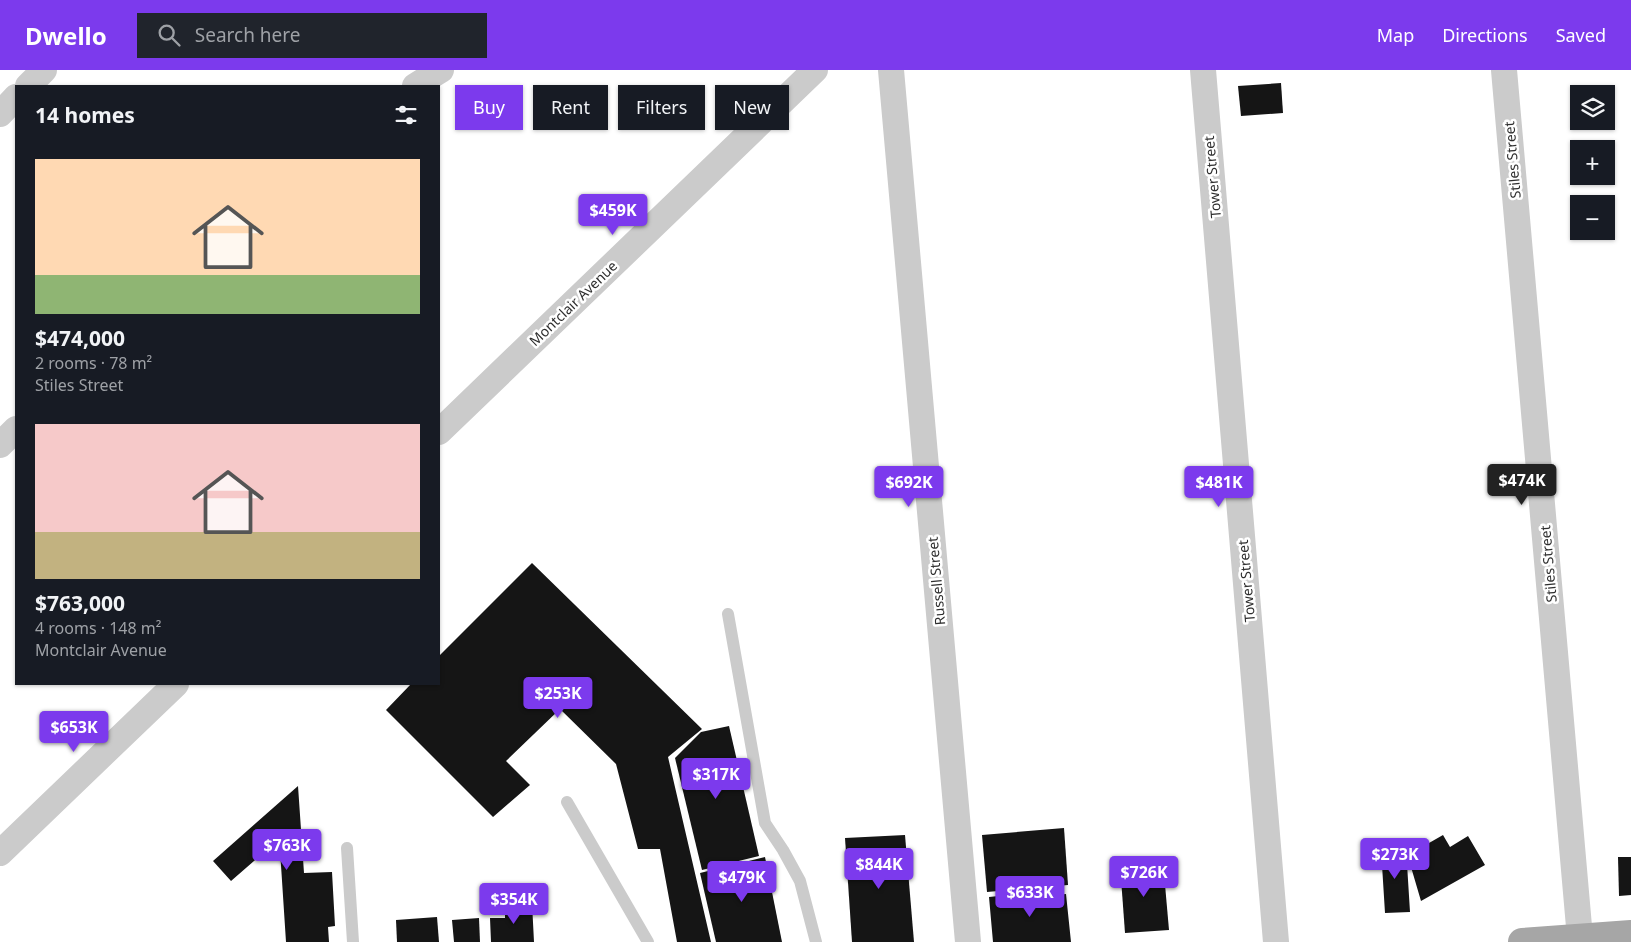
<!DOCTYPE html>
<meta charset="utf-8">
<style>
:root{--surface:#171b24;--page:#20242c;--text:#f1f3f6;--muted:#9ea1a6;--accent:#7c3aed}
body{margin:0;font-family:"Noto Sans",sans-serif;background:var(--page);color:var(--text);height:100vh;display:flex;flex-direction:column;font-size:19px;white-space:nowrap}
*{box-sizing:border-box;margin:0}
p{font-size:16px;color:var(--muted)}
.icon{flex:none;width:28px;height:28px;fill:none;stroke:currentColor;stroke-width:2;stroke-linecap:round;stroke-linejoin:round}
.map{position:relative;flex:1;overflow:hidden}
.panel{position:absolute;left:15px;top:15px;width:425px;height:600px;display:flex;flex-direction:column;background:var(--surface);border-radius:0px;box-shadow:0 1px 4px #0004}
.panel>*{flex:none}
.top-card{position:absolute;left:455px;top:15px;width:475px;height:45px;display:flex;gap:10px}
.tools{position:absolute;left:1570px;top:15px;display:grid;gap:10px}
.tools a{display:grid;place-items:center;width:45px;height:45px;border-radius:0px;background:var(--surface);box-shadow:0 1px 4px #0004;font-size:25px}
.price{position:absolute;translate:-50% -42px;padding:0 11px;border-radius:5px;background:var(--accent);color:#fff;font-size:16px;line-height:32px;filter:drop-shadow(0 1px 2px #0008)}
.price::after{content:'';position:absolute;left:50%;top:30px;width:15px;height:11px;margin-left:-8px;background:inherit;clip-path:polygon(0 0,100% 0,50% 100%)}
.price.selected{background:#222;color:#fff}
ul{padding:0;list-style:none}
li{display:grid;align-content:center;gap:10px;height:265px;padding:0 20px}
li span{display:grid;place-items:center;height:155px;border-radius:0px;color:#555}
li>.icon{margin-inline-start:auto}
span .icon{width:90px;height:90px;fill:#fffc;stroke-width:1}
li b{font-size:21px}
h2{display:flex;justify-content:space-between;align-items:center;height:60px;padding:0 20px;font-size:21px}
.pill{padding:0 18px;border-radius:0px;background:var(--surface);box-shadow:0 1px 4px #0004;font-size:18px;line-height:45px}
.pill.selected{background:var(--accent);color:#fff}
header{display:flex;align-items:center;gap:30px;box-sizing:border-box;height:70px;padding:0 25px;background:var(--accent);color:#fff}
header strong{font-size:24px}
nav{display:flex;gap:28px;margin-inline-start:auto;font-size:18px}
.search{width:350px;height:45px;background:var(--page);display:flex;align-items:center;gap:12px;box-sizing:border-box;padding:0 18px;border-radius:0px;color:var(--muted);font-size:19px}
.map>svg:first-child{display:block}
.building{fill:#151515}
.lines{fill:none;stroke-linecap:round;stroke-linejoin:round}
.service{stroke:#cbcbcb;stroke-width:12}
.minor{stroke:#cbcbcb;stroke-width:26}
.primary{stroke:#a6a6a6;stroke-width:28}
.labels{text-anchor:middle;dominant-baseline:central;stroke-width:5;stroke-linejoin:round;paint-order:stroke}
.street-label{font-size:14px;fill:#2e2e2e;stroke:#fff}
</style>
<header>
<strong>Dwello</strong>
<div class="search"><svg class="icon" aria-label="search" viewBox="0 0 24 24"><circle cx="10" cy="10" r="6"/><path d="M15 15l6 6"/></svg>Search here</div>
<nav><a>Map</a><a>Directions</a><a>Saved</a></nav>
</header>
<div class="map">
<svg width="1631" height="872" viewBox="0 0 1631 872">
<rect width="100%" height="100%" fill="#fff"/>
<g class="building">
<path d="M 1281,13 L 1283,43 L 1241,46 L 1238,16 Z"/>
<path d="M 532,493 L 702,659 L 668,687 L 711,872 L 677,872 L 660,779 L 638,779 L 616,694 L 560,639 L 506,691 L 530,715 L 493,747 L 386,640 L 411,614 L 439,614 L 439,586 Z"/>
<path d="M 729,656 L 759,786 L 702,800 L 675,688 L 701,662 Z"/>
<path d="M 298,716 L 304,803 L 332,802 L 335,856 L 328,857 L 329,872 L 286,872 L 280,780 L 270,777 L 231,811 L 213,791 Z"/>
<path d="M 1064,758 L 1068,815 L 987,822 L 982,765 Z"/>
<path d="M 905,765 L 914,872 L 852,872 L 845,768 Z"/>
<path d="M 1443,765 L 1450,777 L 1468,766 L 1485,795 L 1421,831 L 1411,797 L 1414,795 L 1408,785 Z"/>
<path d="M 1406,778 L 1410,842 L 1385,843 L 1381,779 Z"/>
<path d="M 765,787 L 782,872 L 716,872 L 700,803 Z"/>
<path d="M 1618,787 L 1631,787 L 1631,825 L 1619,826 Z"/>
<path d="M 1163,792 L 1169,860 L 1125,863 L 1120,795 Z"/>
<path d="M 1039,822 L 1045,826 L 1066,824 L 1071,872 L 993,872 L 989,827 Z"/>
<path d="M 532,833 L 534,872 L 491,872 L 490,848 L 505,848 L 505,842 L 509,842 L 509,834 Z"/>
<path d="M 437,847 L 439,872 L 397,872 L 396,850 Z"/>
<path d="M 479,848 L 480,872 L 454,872 L 452,850 Z"/>
</g>
<g class="lines">
<g class="service">
<path d="M 728,544 L 765,753 L 783,780 L 800,811 L 816,872"/>
<path d="M 567,732 L 648,872"/>
<path d="M 347,778 L 353,872"/>
</g>
<g class="minor">
<path d="M 891,0 L 968,872"/>
<path d="M 1203,0 L 1276,872"/>
<path d="M 1504,0 L 1580,868"/>
<path d="M 28,16 L 44,0"/>
<path d="M 415,16 L 441,0"/>
<path d="M 0,44 L 16,27"/>
<path d="M 439,362 L 815,0"/>
<path d="M 0,375 L 16,359"/>
<path d="M 0,783 L 176,614"/>
</g>
<path class="primary" d="M 1522,872 L 1631,864"/>
</g>
<g class="labels">
<g class="street-label">
<text transform="translate(1512 90) rotate(-95)">Stiles Street</text>
<text transform="translate(1212 107) rotate(-95)">Tower Street</text>
<text transform="translate(573 233) rotate(-44)">Montclair Avenue</text>
<text transform="translate(1548 494) rotate(-95)">Stiles Street</text>
<text transform="translate(936 511) rotate(-95)">Russell Street</text>
<text transform="translate(1246 511) rotate(-95)">Tower Street</text>
</g>
</g>
</svg>
<div class="tools">
<a><svg class="icon" aria-label="layers" viewBox="0 0 24 24"><path d="M12 4l9 5-9 5-9-5zM3 14l9 5 9-5"/></svg></a>
<a>+</a>
<a>−</a>
</div>
<b class="price" style="left:613px;top:166px">$459K</b>
<b class="price selected" style="left:1522px;top:436px">$474K</b>
<b class="price" style="left:909px;top:438px">$692K</b>
<b class="price" style="left:1219px;top:438px">$481K</b>
<b class="price" style="left:558px;top:649px">$253K</b>
<b class="price" style="left:74px;top:683px">$653K</b>
<b class="price" style="left:716px;top:730px">$317K</b>
<b class="price" style="left:287px;top:801px">$763K</b>
<b class="price" style="left:1395px;top:810px">$273K</b>
<b class="price" style="left:879px;top:820px">$844K</b>
<b class="price" style="left:1144px;top:828px">$726K</b>
<b class="price" style="left:742px;top:833px">$479K</b>
<b class="price" style="left:1030px;top:848px">$633K</b>
<b class="price" style="left:514px;top:855px">$354K</b>
<div class="top-card">
<a class="pill selected">Buy</a>
<a class="pill">Rent</a>
<a class="pill">Filters</a>
<a class="pill">New</a>
</div>
<section class="panel">
<h2>14 homes<svg class="icon" aria-label="filters" viewBox="0 0 24 24"><path d="M4 7h16M4 17h16"/><circle cx="9" cy="7" r="2"/><circle cx="15" cy="17" r="2"/></svg></h2>
<ul>
<li><span style="background:linear-gradient(#ffd9b3 75%,#8fb573 0)"><svg class="icon" aria-label="home" viewBox="0 0 24 24"><path d="M3 11l9-7 9 7M6 9v11h12V9"/></svg></span><div><b>$474,000</b><p>2 rooms · 78 m²</p><p>Stiles Street</p></div></li>
<li><span style="background:linear-gradient(#f6c9c9 70%,#c2b280 0)"><svg class="icon" aria-label="home" viewBox="0 0 24 24"><path d="M3 11l9-7 9 7M6 9v11h12V9"/></svg></span><div><b>$763,000</b><p>4 rooms · 148 m²</p><p>Montclair Avenue</p></div></li>
</ul>
</section>
</div>
